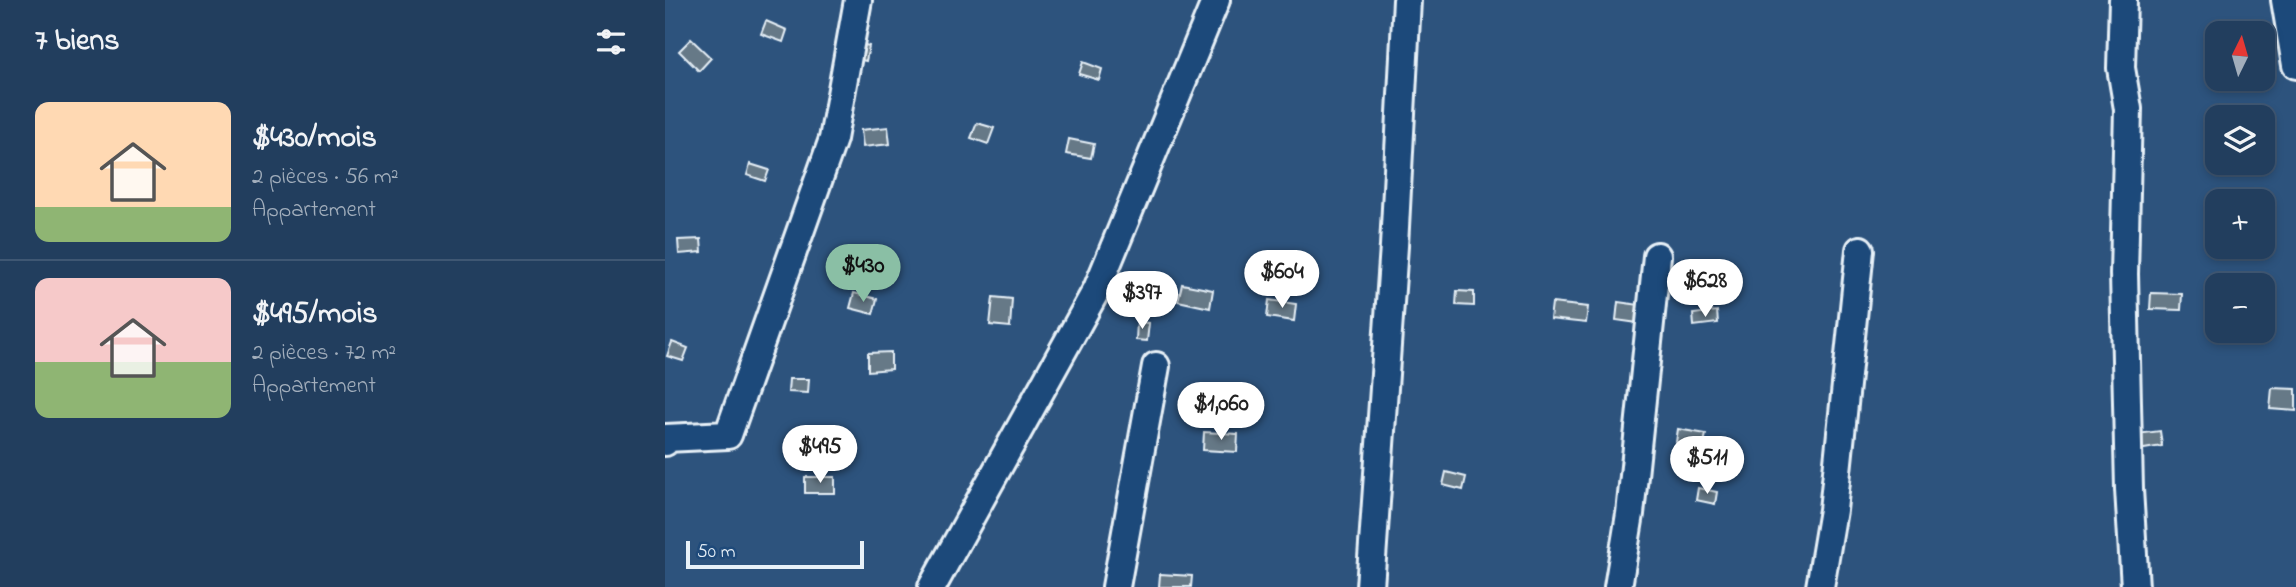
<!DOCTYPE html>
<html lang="fr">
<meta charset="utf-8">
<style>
:root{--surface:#223e5e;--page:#2e4967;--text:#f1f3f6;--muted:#a2aebc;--line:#3f5773;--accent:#8abfa5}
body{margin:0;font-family:"Indie Flower",sans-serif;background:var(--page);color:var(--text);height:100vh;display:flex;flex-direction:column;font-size:26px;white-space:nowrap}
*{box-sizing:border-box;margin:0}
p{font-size:23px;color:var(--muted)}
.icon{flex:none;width:38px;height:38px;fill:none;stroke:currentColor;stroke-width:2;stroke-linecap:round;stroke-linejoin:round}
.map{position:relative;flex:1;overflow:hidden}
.side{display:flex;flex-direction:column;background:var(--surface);width:665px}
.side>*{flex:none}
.needle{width:46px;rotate:5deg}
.buttons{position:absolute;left:1540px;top:21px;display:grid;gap:14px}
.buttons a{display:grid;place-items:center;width:70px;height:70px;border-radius:14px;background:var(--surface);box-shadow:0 4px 10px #0003,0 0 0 2px var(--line);font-size:35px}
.scale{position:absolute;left:21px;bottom:18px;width:178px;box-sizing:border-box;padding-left:7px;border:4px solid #e8f1f8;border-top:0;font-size:19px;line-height:24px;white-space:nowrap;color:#e8f1f8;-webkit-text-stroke:5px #1f4a7a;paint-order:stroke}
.price{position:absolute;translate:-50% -60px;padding:0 16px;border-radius:24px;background:#fff;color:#222;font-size:23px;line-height:46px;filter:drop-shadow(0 2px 4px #0008)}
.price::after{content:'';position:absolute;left:50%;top:42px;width:21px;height:16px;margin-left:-10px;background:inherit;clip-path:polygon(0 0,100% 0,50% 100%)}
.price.active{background:var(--accent);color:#111}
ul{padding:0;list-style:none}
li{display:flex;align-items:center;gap:21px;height:175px;padding:0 35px}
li+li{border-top:2px solid var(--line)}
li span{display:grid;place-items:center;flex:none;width:196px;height:140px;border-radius:14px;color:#555}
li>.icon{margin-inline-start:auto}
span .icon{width:84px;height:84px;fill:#fffc;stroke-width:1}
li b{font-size:30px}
h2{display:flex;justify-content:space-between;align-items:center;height:84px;padding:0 35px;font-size:30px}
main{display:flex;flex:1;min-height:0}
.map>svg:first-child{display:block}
.building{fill:#667987;stroke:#e8f1f8;stroke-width:2}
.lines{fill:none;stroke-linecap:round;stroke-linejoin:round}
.minor-casing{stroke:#e8f1f8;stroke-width:32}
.minor{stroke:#1f4a7a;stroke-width:26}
</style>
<main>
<section class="side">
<h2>7 biens<svg class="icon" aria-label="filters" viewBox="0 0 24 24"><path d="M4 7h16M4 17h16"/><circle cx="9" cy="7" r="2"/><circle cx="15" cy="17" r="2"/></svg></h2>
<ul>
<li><span style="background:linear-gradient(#ffd9b3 75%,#8fb573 0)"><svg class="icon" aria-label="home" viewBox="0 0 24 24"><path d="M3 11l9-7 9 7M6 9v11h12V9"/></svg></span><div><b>$430/mois</b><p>2 pièces · 56 m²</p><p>Appartement</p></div></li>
<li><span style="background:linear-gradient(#f6c9c9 60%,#8fb573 0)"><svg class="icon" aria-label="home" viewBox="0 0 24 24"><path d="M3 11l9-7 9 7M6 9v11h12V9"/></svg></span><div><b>$495/mois</b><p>2 pièces · 72 m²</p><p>Appartement</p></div></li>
</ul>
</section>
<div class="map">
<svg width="1631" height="587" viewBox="0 0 1631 587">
<rect width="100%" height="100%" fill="#2d537d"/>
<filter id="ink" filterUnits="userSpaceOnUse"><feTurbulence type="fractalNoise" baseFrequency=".0143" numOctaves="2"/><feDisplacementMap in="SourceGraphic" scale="14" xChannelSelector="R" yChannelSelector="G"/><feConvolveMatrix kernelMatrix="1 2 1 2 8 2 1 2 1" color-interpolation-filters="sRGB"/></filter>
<g filter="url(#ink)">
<g class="building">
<path d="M 1569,19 L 1600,26 L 1598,38 L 1598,33 L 1566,33 Z"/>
<path d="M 101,21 L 122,30 L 118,42 L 96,34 Z"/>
<path d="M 26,39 L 46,58 L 34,71 L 14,51 Z"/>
<path d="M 188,42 L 204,46 L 201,61 L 184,57 Z"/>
<path d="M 418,62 L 437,69 L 434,80 L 414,74 Z"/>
<path d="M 1592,113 L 1592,117 L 1566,117 L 1566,114 Z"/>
<path d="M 312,123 L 329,128 L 323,144 L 306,138 Z"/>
<path d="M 223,127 L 225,144 L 198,147 L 196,130 Z"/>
<path d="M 404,139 L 429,144 L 426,158 L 401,154 Z"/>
<path d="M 85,164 L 104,170 L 100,181 L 82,175 Z"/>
<path d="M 1606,209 L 1607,223 L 1598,224 L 1598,210 Z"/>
<path d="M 36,239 L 37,252 L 14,254 L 13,240 Z"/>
<path d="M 517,284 L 548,290 L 545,308 L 513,301 Z"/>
<path d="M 792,291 L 809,292 L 809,306 L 791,305 Z"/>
<path d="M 189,293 L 212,299 L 208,314 L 185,308 Z"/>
<path d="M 1486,293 L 1517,294 L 1516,310 L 1485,309 Z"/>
<path d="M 328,297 L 347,299 L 345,327 L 325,325 Z"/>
<path d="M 604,300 L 631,304 L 629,321 L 602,317 Z"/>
<path d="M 953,302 L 975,305 L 973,323 L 951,320 Z"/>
<path d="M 887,303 L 923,307 L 921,323 L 885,319 Z"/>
<path d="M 1052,311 L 1053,323 L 1029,326 L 1028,314 Z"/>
<path d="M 472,322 L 484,323 L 482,341 L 471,340 Z"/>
<path d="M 7,342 L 23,348 L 18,361 L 2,356 Z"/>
<path d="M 226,352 L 226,369 L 203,371 L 203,353 Z"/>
<path d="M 124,379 L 144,379 L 143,393 L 123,392 Z"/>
<path d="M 1607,388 L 1631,389 L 1631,411 L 1605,409 Z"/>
<path d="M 1013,429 L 1041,434 L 1038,448 L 1011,442 Z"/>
<path d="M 1495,431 L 1497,446 L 1467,451 L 1464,435 Z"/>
<path d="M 539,432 L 573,434 L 572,452 L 538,450 Z"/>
<path d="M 781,472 L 801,477 L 798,490 L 778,485 Z"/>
<rect x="140" y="477" width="30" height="16"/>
<path d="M 1033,488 L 1052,492 L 1050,504 L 1031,500 Z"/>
<path d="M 495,574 L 527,576 L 526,587 L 494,587 Z"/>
</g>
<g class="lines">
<defs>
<g id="minor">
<path d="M 1458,0 L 1456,68 L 1463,109 L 1459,274 L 1464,489 L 1470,587"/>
<path d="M 1620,0 L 1631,65"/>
<path d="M 0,442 L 1,438 L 63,435 L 168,139 L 193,0"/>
<path d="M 267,587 L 432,289 L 551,0"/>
<path d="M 451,587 L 491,366"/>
<path d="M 705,587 L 729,246 L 742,0"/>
<path d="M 953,587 L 965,514 L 992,256"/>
<path d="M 1155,587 L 1168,510 L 1195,250"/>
</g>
</defs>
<use href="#minor" class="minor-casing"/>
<use href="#minor" class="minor"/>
</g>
</g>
</svg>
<div class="buttons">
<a><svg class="needle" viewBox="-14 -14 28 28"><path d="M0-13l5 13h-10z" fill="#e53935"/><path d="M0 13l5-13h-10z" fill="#a2aebc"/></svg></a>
<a><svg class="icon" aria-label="layers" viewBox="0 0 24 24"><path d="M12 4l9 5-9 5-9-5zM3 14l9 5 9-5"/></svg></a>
<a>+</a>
<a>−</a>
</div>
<div class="scale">50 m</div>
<b class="price active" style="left:198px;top:304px">$430</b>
<b class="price" style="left:617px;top:310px">$604</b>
<b class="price" style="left:1040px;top:319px">$628</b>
<b class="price" style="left:477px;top:331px">$397</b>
<b class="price" style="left:556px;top:442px">$1,060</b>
<b class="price" style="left:155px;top:485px">$495</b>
<b class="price" style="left:1042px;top:496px">$511</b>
</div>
</main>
